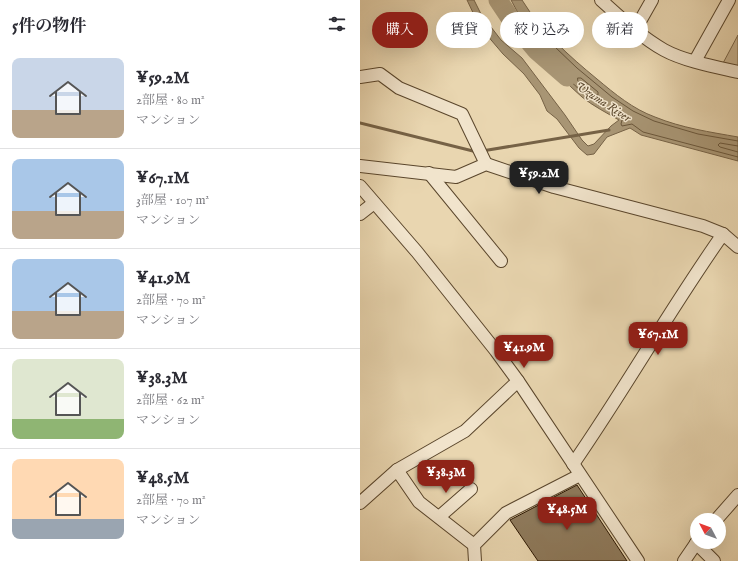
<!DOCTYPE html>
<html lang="ja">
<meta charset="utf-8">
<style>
:root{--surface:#fff;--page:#f2f2f3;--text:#2b2b33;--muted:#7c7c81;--line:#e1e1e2;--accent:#8f2418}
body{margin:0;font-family:"IM FELL English","Noto Serif JP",serif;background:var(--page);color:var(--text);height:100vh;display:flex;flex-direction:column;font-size:15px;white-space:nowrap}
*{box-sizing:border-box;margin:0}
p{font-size:13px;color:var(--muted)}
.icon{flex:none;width:22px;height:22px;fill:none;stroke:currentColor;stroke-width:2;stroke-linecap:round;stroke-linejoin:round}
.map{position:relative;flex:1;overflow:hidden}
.drawer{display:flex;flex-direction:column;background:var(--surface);width:360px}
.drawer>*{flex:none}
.guide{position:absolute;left:12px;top:12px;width:306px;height:36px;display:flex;gap:8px}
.needle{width:26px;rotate:311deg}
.tools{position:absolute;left:330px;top:513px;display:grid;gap:8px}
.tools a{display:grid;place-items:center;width:36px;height:36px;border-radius:50%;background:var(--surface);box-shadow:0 4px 16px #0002;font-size:20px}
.price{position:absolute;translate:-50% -34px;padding:0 9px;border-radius:8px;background:var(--accent);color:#fff;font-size:13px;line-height:26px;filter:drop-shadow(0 1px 2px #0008)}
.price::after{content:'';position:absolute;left:50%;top:24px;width:12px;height:9px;margin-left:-6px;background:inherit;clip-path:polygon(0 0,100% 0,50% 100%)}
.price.active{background:#222;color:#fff}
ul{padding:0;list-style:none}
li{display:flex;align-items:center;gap:12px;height:100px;padding:0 12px}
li+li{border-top:1px solid var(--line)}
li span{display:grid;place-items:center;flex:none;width:112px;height:80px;border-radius:8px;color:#555}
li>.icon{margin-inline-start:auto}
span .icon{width:48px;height:48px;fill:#fffc;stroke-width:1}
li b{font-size:17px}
h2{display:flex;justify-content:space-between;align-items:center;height:48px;padding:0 12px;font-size:17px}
.pill{padding:0 14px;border-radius:18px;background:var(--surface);box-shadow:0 4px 16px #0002;font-size:14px;line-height:36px}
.pill.active{background:var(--accent);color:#fff}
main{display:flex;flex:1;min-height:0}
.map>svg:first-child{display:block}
.green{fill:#c9b592;stroke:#7a6649}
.water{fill:#a89574;stroke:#766246}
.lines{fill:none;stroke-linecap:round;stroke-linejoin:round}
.shore{stroke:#6a563a;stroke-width:1}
.stream{stroke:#766246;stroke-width:3}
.river{stroke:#a89574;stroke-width:19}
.building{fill:#8e7a5c;stroke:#2b1600}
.street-casing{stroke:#5a462c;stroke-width:14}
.street{stroke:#f1e4cc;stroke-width:12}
.labels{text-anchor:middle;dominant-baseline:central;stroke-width:3;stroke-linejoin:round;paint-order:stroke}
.water-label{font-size:12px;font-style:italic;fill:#5d492e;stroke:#f1e4cc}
</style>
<main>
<section class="drawer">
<h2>5件の物件<svg class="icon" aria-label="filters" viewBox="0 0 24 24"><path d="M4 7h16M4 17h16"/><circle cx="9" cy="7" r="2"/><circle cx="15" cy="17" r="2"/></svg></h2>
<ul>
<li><span style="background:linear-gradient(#c9d6e8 65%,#b9a48a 0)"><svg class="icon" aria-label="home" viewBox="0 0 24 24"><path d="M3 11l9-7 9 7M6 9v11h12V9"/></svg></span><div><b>¥59.2M</b><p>2部屋 · 80 m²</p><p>マンション</p></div></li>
<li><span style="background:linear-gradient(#a9c7e8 65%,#b9a48a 0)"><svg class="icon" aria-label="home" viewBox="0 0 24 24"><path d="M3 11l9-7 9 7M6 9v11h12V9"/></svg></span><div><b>¥67.1M</b><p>3部屋 · 107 m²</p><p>マンション</p></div></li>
<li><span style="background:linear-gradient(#a9c7e8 65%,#b9a48a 0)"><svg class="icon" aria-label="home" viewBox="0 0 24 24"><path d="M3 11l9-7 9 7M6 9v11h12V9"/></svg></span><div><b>¥41.9M</b><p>2部屋 · 70 m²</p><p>マンション</p></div></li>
<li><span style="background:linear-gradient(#dfe7d0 75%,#8fb573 0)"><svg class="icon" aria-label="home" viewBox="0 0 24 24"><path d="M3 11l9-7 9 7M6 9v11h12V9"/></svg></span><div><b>¥38.3M</b><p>2部屋 · 62 m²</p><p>マンション</p></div></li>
<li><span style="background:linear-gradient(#ffd9b3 75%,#9aa5b1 0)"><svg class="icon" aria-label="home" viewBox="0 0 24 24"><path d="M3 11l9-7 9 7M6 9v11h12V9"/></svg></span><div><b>¥48.5M</b><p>2部屋 · 70 m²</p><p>マンション</p></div></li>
</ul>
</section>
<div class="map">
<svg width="378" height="561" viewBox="0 0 378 561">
<rect width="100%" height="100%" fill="#e9d6b0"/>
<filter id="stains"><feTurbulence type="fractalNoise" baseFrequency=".005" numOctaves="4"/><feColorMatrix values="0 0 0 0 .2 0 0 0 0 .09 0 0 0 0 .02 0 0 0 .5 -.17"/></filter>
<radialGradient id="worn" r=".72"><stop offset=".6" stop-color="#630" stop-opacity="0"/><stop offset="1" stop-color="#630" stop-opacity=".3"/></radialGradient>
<path class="green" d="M 378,35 L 378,68 L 362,65 Z"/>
<path class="water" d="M 107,0 L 114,0 L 121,14 L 141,40 L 162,58 L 205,115 L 222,140 L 228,146 L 234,144 L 251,126 L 259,120 C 247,113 233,106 222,97 C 191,71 170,36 151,0 L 162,0 C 181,31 209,56 237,79 C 255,94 273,109 295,117 C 322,128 350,132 378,137 L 378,161 L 281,135 L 270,128 L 247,137 L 234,154 L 227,155 L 219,148 L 197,119 L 187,111 L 180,95 L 164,74 L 143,54 L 126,34 L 116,19 Z"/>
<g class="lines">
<g class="shore">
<path d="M 218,78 L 221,78 L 238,92 L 238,95 L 236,95 L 228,91 L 218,81 Z"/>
<path d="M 378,141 L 338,134 L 294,121 L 273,111 L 252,97 L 217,68 L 195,47 L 171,20 L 167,20 C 171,37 211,85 226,95 C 237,103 249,109 261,116 L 262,120 L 261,124 L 262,126 L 272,124 L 283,132 L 378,157"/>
<path d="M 378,146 L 360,143 L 358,145 L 360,147 L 378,152"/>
</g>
<g class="stream">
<path d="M 0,123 L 117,152"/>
<path d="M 122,151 L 249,130"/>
</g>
<path class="river" d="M 138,0 L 152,21 L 176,50 L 207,77"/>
</g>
<path class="building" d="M 217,485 L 267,561 L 178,561 L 150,520 Z"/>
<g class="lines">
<defs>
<g id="street">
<path d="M 241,0 C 261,18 281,37 304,50 C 324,61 356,67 378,72"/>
<path d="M 275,30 L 292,0"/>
<path d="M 335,61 L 369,0"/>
<path d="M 0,77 L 20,74 L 39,88 L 102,114 L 126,164"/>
<path d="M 0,166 L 96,177 L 126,164 L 194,187 L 343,226 L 363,234 L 378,247"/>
<path d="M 69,173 L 141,261"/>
<path d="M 0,186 L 57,252 L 136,351 L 158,381 L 278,561"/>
<path d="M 0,214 L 14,203"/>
<path d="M 213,464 C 265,389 310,309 363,234"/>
<path d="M 37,470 L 59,502 L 114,545"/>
<path d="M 0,503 L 37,470 L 105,431 L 158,381"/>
<path d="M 79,517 L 111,489"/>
<path d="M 356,520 L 378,495"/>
<path d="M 336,543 L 354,561"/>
<path d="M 115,561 L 114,545 L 146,513 L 220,475"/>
<path d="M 324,561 L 337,542"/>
</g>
</defs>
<use href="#street" class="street-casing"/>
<use href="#street" class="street"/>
</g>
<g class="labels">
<g class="water-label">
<text transform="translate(243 102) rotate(33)">Uzuma River</text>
</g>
</g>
<rect width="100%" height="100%" filter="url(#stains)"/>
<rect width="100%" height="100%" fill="url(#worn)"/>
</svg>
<div class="tools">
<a><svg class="needle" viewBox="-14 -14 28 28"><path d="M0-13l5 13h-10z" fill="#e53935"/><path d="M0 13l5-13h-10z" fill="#7c7c81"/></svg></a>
</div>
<b class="price active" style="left:179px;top:195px">¥59.2M</b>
<b class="price" style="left:298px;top:356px">¥67.1M</b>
<b class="price" style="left:164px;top:369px">¥41.9M</b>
<b class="price" style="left:86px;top:494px">¥38.3M</b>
<b class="price" style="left:207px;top:531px">¥48.5M</b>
<div class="guide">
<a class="pill active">購入</a>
<a class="pill">賃貸</a>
<a class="pill">絞り込み</a>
<a class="pill">新着</a>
</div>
</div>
</main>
